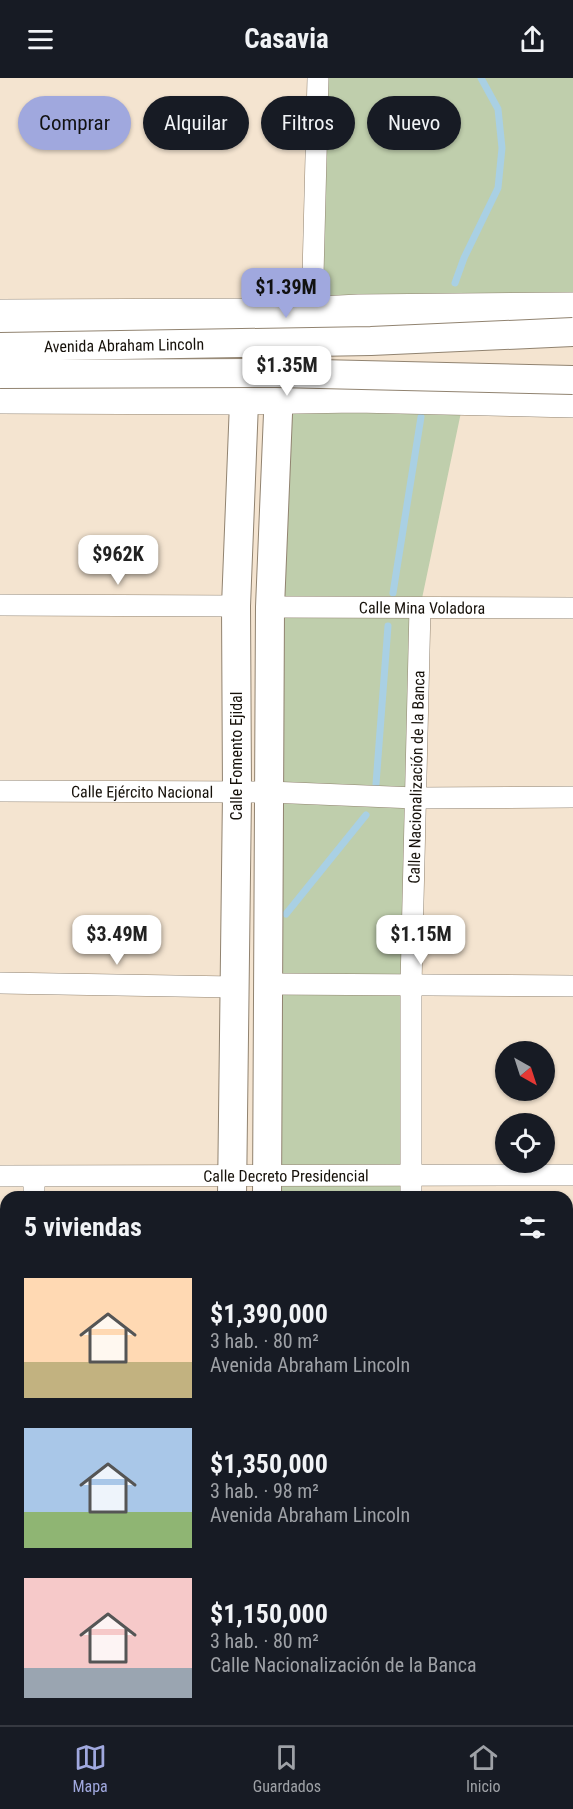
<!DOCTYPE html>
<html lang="es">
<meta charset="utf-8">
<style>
:root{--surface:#171b24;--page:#242831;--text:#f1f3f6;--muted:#9ea1a6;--line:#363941;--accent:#a0a8de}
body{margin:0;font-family:"Roboto Condensed",sans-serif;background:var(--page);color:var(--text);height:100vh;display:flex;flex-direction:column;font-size:22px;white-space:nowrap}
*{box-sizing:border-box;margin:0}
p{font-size:20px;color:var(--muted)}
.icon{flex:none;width:33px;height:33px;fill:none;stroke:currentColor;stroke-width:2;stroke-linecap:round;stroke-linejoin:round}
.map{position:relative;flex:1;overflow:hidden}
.panel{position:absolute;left:0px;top:1113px;width:573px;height:534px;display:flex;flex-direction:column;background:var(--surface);border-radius:18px 18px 0 0;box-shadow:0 2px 4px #0004}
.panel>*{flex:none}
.hud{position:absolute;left:18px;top:18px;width:537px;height:54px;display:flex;gap:12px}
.needle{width:39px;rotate:141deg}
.controls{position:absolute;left:495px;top:963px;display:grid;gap:12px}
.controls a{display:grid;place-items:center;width:60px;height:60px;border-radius:50%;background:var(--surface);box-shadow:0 2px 4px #0004;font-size:30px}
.price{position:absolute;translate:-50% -51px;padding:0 14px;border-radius:12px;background:#fff;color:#222;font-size:20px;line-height:39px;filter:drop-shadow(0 2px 3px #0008)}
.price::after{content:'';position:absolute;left:50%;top:36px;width:18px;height:14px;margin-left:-9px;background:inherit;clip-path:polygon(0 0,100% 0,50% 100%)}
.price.on{background:var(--accent);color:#111}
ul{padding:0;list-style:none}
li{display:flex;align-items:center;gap:18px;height:150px;padding:0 24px}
li span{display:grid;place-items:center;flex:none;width:168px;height:120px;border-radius:0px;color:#555}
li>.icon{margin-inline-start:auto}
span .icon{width:72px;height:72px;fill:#fffc;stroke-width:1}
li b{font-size:26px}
h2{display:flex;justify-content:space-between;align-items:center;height:72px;padding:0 24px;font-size:26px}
.pill{padding:0 21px;border-radius:27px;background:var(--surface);box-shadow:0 2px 4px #0004;font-size:21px;line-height:54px}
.pill.on{background:var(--accent);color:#111}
header{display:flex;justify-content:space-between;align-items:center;height:78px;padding:0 24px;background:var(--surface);font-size:27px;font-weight:700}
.menu{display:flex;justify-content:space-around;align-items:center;height:84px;border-top:2px solid var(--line);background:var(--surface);font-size:16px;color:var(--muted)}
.menu a{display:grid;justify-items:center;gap:3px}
.menu .on{color:var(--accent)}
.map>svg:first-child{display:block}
.green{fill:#bfceac}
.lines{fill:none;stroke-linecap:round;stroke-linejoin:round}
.stream{stroke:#a9d0e4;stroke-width:7}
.minor-casing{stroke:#918370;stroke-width:22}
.tertiary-casing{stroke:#918370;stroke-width:27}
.secondary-casing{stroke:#918370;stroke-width:30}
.primary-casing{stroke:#918370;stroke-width:34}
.minor{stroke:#fff;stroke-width:21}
.tertiary{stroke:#fff;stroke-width:26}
.secondary{stroke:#fff;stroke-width:28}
.primary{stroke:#fff;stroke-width:33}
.secondary-bridge-casing{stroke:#918370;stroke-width:30;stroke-linecap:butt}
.secondary-bridge{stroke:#fff;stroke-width:28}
.labels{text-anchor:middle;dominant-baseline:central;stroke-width:5;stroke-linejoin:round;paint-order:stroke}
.street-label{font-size:16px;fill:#16110a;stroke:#fff}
</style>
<header><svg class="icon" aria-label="menu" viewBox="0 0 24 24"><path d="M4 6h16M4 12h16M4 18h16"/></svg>Casavia<svg class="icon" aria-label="share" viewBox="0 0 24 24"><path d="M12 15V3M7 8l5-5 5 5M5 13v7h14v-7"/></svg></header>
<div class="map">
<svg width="573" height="1647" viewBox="0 0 573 1647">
<rect width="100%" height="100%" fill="#f4e4d0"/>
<g class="green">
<path d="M 321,0 L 573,0 L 573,224 L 321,231 Z"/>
<path d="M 280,319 L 464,320 L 420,530 L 411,1119 L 267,1119 Z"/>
</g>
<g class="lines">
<g class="stream">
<path d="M 455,205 L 464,180 L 498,110 L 502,70 L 498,31 L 481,0"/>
<path d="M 393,515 L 421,339"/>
<path d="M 376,706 L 388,548"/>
<path d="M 286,836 L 366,737"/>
</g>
<defs>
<g id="minor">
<path d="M 312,236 L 318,0"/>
<path d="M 0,527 L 236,528"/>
<path id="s1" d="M 270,529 L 573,530"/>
<path id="s2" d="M 0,713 L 269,714 L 415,720 L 573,719"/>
<path d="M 0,905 L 234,909"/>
<path d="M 269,906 L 573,908"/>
<path id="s3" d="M 0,1098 L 573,1097"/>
<path d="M 34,1119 L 34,1099"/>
<path id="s4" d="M 411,1119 L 411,907 L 420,530"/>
<path d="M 567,1289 L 573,1289"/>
<path d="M 0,1476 L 6,1476"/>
<path d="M 0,1582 L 6,1582"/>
</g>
<path id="tertiary" d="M 567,1481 L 573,1481"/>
<g id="secondary">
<path d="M 232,1119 L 237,715 L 236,528 L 245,299"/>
<path d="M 267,1119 L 270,529 L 282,239"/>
<path d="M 136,1647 L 139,1641"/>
<path d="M 176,1647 L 179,1641"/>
</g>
<g id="primary">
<path d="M 0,238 L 282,237 L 359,233 L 573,231"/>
<path d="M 0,319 L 245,320 L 356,318 L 573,323"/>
</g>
</defs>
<use href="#minor" class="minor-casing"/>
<use href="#tertiary" class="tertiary-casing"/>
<use href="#secondary" class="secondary-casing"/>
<use href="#primary" class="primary-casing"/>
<use href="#minor" class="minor"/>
<use href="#tertiary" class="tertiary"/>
<use href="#secondary" class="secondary"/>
<use href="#primary" class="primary"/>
<defs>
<g id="secondary-bridge">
<path id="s5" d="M 0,269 L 371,263 L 573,254"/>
<path d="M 0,296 L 277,295 L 573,302"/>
</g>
</defs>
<use href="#secondary-bridge" class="secondary-bridge-casing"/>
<use href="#secondary-bridge" class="secondary-bridge"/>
</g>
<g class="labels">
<g class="street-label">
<text stroke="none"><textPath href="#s5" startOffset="124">Avenida Abraham Lincoln</textPath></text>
<text stroke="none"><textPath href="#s1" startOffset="152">Calle Mina Voladora</textPath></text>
<text transform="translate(236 678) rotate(-90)">Calle Fomento Ejidal</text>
<text stroke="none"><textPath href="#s4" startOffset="420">Calle Nacionalización de la Banca</textPath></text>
<text stroke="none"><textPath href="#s2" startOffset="142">Calle Ejército Nacional</textPath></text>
<text stroke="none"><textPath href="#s3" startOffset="286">Calle Decreto Presidencial</textPath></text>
</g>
</g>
</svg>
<div class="controls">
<a><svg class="needle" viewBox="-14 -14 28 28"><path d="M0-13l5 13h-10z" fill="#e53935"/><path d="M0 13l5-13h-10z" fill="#9ea1a6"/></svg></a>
<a><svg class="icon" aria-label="locate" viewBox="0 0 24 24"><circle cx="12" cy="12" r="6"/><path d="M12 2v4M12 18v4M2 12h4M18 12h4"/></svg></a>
</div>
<b class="price on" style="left:286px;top:241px">$1.39M</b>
<b class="price" style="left:287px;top:319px">$1.35M</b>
<b class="price" style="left:118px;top:508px">$962K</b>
<b class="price" style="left:117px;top:888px">$3.49M</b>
<b class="price" style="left:421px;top:888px">$1.15M</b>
<div class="hud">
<a class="pill on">Comprar</a>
<a class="pill">Alquilar</a>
<a class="pill">Filtros</a>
<a class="pill">Nuevo</a>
</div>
<section class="panel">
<h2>5 viviendas<svg class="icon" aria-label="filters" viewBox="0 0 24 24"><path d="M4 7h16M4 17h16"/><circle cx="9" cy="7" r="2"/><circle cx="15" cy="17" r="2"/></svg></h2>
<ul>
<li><span style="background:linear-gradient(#ffd9b3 70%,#c2b280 0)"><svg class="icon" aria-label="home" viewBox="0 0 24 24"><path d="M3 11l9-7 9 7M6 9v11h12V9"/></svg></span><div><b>$1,390,000</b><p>3 hab. · 80 m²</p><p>Avenida Abraham Lincoln</p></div></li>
<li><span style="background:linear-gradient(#a9c7e8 70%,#8fb573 0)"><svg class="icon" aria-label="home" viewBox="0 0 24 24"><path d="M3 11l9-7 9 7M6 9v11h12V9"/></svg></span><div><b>$1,350,000</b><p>3 hab. · 98 m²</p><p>Avenida Abraham Lincoln</p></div></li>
<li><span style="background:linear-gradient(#f6c9c9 75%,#9aa5b1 0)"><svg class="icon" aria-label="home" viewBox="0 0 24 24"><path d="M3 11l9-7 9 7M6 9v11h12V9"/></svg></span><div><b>$1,150,000</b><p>3 hab. · 80 m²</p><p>Calle Nacionalización de la Banca</p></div></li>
</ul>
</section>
</div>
<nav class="menu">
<a class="on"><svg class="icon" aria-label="map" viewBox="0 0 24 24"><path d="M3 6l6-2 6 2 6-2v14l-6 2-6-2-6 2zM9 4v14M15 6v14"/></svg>Mapa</a>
<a><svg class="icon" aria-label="saved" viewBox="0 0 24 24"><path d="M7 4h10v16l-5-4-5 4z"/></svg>Guardados</a>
<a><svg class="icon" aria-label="home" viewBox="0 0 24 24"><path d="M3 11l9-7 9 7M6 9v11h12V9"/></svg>Inicio</a>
</nav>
